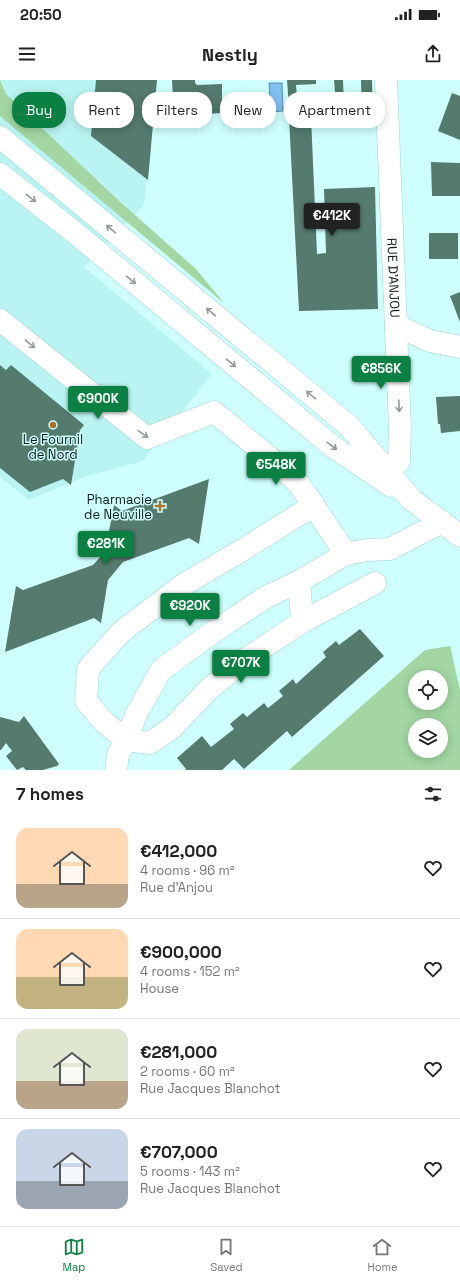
<!DOCTYPE html>
<meta charset="utf-8">
<style>
:root{--surface:#fff;--page:#f2f2f2;--text:#222;--muted:#767676;--line:#e0e0e0;--accent:#0b8043}
body{margin:0;font-family:"Space Grotesk",sans-serif;background:var(--page);color:var(--text);height:100vh;display:flex;flex-direction:column;font-size:15px;white-space:nowrap}
*{box-sizing:border-box;margin:0}
p{font-size:13px;color:var(--muted)}
.icon{flex:none;width:22px;height:22px;fill:none;stroke:currentColor;stroke-width:2;stroke-linecap:round;stroke-linejoin:round}
.map{position:relative;height:690px;overflow:hidden}
.sheet{display:flex;flex-direction:column;background:var(--surface);flex:1}
.sheet>*{flex:none}
.guide{position:absolute;left:12px;top:12px;width:436px;height:36px;display:flex;gap:8px}
.buttons{position:absolute;left:408px;top:590px;display:grid;gap:8px}
.buttons a{display:grid;place-items:center;width:40px;height:40px;border-radius:50%;background:var(--surface);box-shadow:0 2px 10px #0003;font-size:20px}
.price{position:absolute;translate:-50% -34px;padding:0 9px;border-radius:4px;background:var(--accent);color:#fff;font-size:13px;line-height:26px;filter:drop-shadow(0 1px 2px #0008)}
.price::after{content:'';position:absolute;left:50%;top:24px;width:12px;height:9px;margin-left:-6px;background:inherit;clip-path:polygon(0 0,100% 0,50% 100%)}
.price.selected{background:#222;color:#fff}
ul{padding:0;list-style:none}
li{display:flex;align-items:center;gap:12px;height:100px;padding:0 16px}
li+li{border-top:1px solid var(--line)}
li span{display:grid;place-items:center;flex:none;width:112px;height:80px;border-radius:12px;color:#555}
li>.icon{margin-inline-start:auto}
span .icon{width:48px;height:48px;fill:#fffc;stroke-width:1}
li b{font-size:17px}
h2{display:flex;justify-content:space-between;align-items:center;height:48px;padding:0 16px;font-size:17px}
.tag{padding:0 14px;border-radius:16px;background:var(--surface);box-shadow:0 2px 10px #0003;font-size:14px;line-height:36px}
.tag.selected{background:var(--accent);color:#fff}
.status{display:flex;justify-content:space-between;align-items:center;height:28px;padding:0 20px;background:var(--surface);direction:ltr}
.status svg{height:11px;fill:currentColor}
header{display:flex;justify-content:space-between;align-items:center;height:52px;padding:0 16px;background:var(--surface);font-size:18px;font-weight:700}
.tabs{display:flex;justify-content:space-around;align-items:center;height:56px;border-top:1px solid var(--line);background:var(--surface);font-size:11px;color:var(--muted)}
.tabs a{display:grid;justify-items:center;gap:2px}
.tabs .selected{color:var(--accent)}
.map>svg:first-child{display:block}
.built{fill:#b9f4f2}
.green{fill:#a3d6a3;fill-rule:evenodd}
.water{fill:#81bff1;stroke:#5d8eb1}
.building{fill:#547b6d}
.lines{fill:none;stroke-linecap:round;stroke-linejoin:round}
.minor-casing{stroke:#a2d1d0;stroke-width:23}
.major-casing{stroke:#a2d1d0;stroke-width:23}
.minor{stroke:#fff;stroke-width:22}
.major{stroke:#fff;stroke-width:22}
.oneway{stroke:#919999}
.poi-dot{fill:#a7722c;stroke:#cefffd;stroke-width:1.5}
.labels{text-anchor:middle;dominant-baseline:central;stroke-width:3;stroke-linejoin:round;paint-order:stroke}
.street-label{font-size:13px;fill:#0a1d1d;stroke:#cefffd}
.poi-label{font-size:13px;fill:#0a1d1d;stroke:#cefffd}
</style>
<div class="status"><b>20:50</b><svg viewBox="0 0 49 12"><path d="M0 12V9h3v3zM5 12V6h3v6zM10 12V3h3v9zM15 12V0h3v12zM26 1h20v11H26zM47 4h2v5h-2z"/></svg></div>
<header><svg class="icon" aria-label="menu" viewBox="0 0 24 24"><path d="M4 6h16M4 12h16M4 18h16"/></svg>Nestly<svg class="icon" aria-label="share" viewBox="0 0 24 24"><path d="M12 15V3M7 8l5-5 5 5M5 13v7h14v-7"/></svg></header>
<div class="map">
<svg width="460" height="690" viewBox="0 0 460 690">
<rect width="100%" height="100%" fill="#cefffd"/>
<path class="built" d="M 0,0 L 157,0 L 144,125 L 84,187 L 212,294 L 143,381 L 84,397 L 29,420 L 0,397 Z"/>
<g class="green">
<path d="M 0,0 L 6,14 L 118,120 L 196,189 L 224,223 L 0,36 Z"/>
<path d="M 450,566 L 460,610 L 460,690 L 289,690 L 425,570 ZM 415,597 L 441,597 L 441,623 L 415,623 ZM 415,645 L 441,645 L 441,671 L 415,671 Z"/>
</g>
<path class="water" d="M 269,3 L 282,3 L 283,31 L 271,32 Z"/>
<g class="building">
<path d="M 96,0 L 157,0 L 148,100 L 91,56 Z"/>
<path d="M 172,0 L 195,0 L 195,3 L 197,5 L 222,4 L 222,33 L 174,36 Z"/>
<path d="M 287,0 L 316,0 L 316,4 L 296,5 L 298,27 L 289,27 Z"/>
<path d="M 334,0 L 343,0 L 344,26 L 341,26 L 341,23 L 338,22 L 338,12 L 335,12 Z"/>
<path d="M 361,0 L 372,0 L 373,45 L 362,45 Z"/>
<path d="M 452,13 L 460,16 L 460,60 L 438,51 Z"/>
<path d="M 311,37 L 317,174 L 326,173 L 324,109 L 375,107 L 378,229 L 299,231 L 289,38 Z"/>
<path d="M 431,82 L 460,83 L 460,116 L 432,116 Z"/>
<rect x="429" y="153" width="29" height="26"/>
<path d="M 460,212 L 460,242 L 450,216 Z"/>
<path d="M 0,285 L 6,290 L 11,285 L 84,345 L 80,350 L 71,405 L 63,399 L 30,412 L 0,388 Z"/>
<path d="M 460,316 L 460,351 L 441,353 L 440,344 L 438,344 L 436,317 Z"/>
<path d="M 209,399 L 199,464 L 189,458 L 123,482 L 108,500 L 101,543 L 94,538 L 5,572 L 16,506 L 23,510 L 93,485 L 105,472 L 114,425 L 122,431 Z"/>
<path d="M 360,549 L 384,576 L 292,657 L 287,651 L 244,689 L 234,679 L 222,690 L 185,690 L 186,689 L 177,678 L 202,656 L 211,667 L 234,649 L 230,644 L 243,633 L 247,637 L 264,623 L 268,628 L 283,616 L 279,611 L 293,599 L 296,604 L 326,577 L 323,572 L 329,567 L 336,561 L 339,565 Z"/>
<path d="M 24,636 L 59,684 L 57,686 L 43,690 L 26,690 L 23,687 L 17,690 L 6,676 L 12,671 L 6,663 L 1,670 L 0,670 L 0,637 L 19,642 Z"/>
</g>
<g class="lines">
<defs>
<g id="minor">
<path id="s1" d="M 386,0 L 400,348 L 399,381 L 388,391"/>
<path d="M 0,240 L 147,358 L 214,332 L 274,381 L 299,404 L 346,474"/>
<path d="M 396,245 L 430,261 L 460,267"/>
<path d="M 298,502 L 300,512 L 302,542 L 247,578 L 209,609 L 172,648 L 150,663 L 126,660 L 104,642 L 86,621 L 88,589 L 121,552 L 183,505 L 244,469 L 314,425"/>
<path d="M 302,542 L 375,503"/>
<path d="M 116,690 L 118,674 L 126,660 L 136,635 L 161,590 L 213,552 L 266,517 L 298,502 L 346,474 L 367,470 L 390,469 L 442,442"/>
</g>
<g id="major">
<path d="M 0,57 L 349,346 L 412,420 L 460,456"/>
<path d="M 0,94 L 74,152 L 332,366 L 391,406"/>
</g>
</defs>
<use href="#minor" class="minor-casing"/>
<use href="#major" class="major-casing"/>
<use href="#minor" class="minor"/>
<use href="#major" class="major"/>
</g>
<defs><path id="oneway-shaft" d="M-6 0H5M1.5-3L5.5 0L1.5 3" fill="none" stroke-width="1.6" stroke-linecap="round" stroke-linejoin="round"/></defs>
<g class="oneway">
<use href="#oneway-shaft" transform="translate(31 118) rotate(38)"/>
<use href="#oneway-shaft" transform="translate(111 149) rotate(-140)"/>
<use href="#oneway-shaft" transform="translate(131 200) rotate(40)"/>
<use href="#oneway-shaft" transform="translate(211 232) rotate(-140)"/>
<use href="#oneway-shaft" transform="translate(30 264) rotate(39)"/>
<use href="#oneway-shaft" transform="translate(231 283) rotate(40)"/>
<use href="#oneway-shaft" transform="translate(311 315) rotate(-140)"/>
<use href="#oneway-shaft" transform="translate(399 326) rotate(88)"/>
<use href="#oneway-shaft" transform="translate(143 354) rotate(35)"/>
<use href="#oneway-shaft" transform="translate(332 366) rotate(37)"/>
</g>
<g class="poi-dot">
<circle cx="53" cy="345" r="4"/>
<path d="M158 420h4v4h4v4h-4v4h-4v-4h-4v-4h4z"/>
</g>
<g class="labels">
<g class="street-label">
<text stroke="none"><textPath href="#s1" startOffset="198">RUE D'ANJOU</textPath></text>
</g>
<g class="poi-label">
<text x="53" y="359">Le Fournil<tspan x="53" dy="15">de Nord</tspan></text>
<text x="152" y="419" text-anchor="end">Pharmacie<tspan x="152" dy="15">de Neuville</tspan></text>
</g>
</g>
</svg>
<div class="buttons">
<a><svg class="icon" aria-label="locate" viewBox="0 0 24 24"><circle cx="12" cy="12" r="6"/><path d="M12 2v4M12 18v4M2 12h4M18 12h4"/></svg></a>
<a><svg class="icon" aria-label="layers" viewBox="0 0 24 24"><path d="M12 4l9 5-9 5-9-5zM3 14l9 5 9-5"/></svg></a>
</div>
<b class="price selected" style="left:332px;top:157px">€412K</b>
<b class="price" style="left:381px;top:310px">€856K</b>
<b class="price" style="left:98px;top:340px">€900K</b>
<b class="price" style="left:276px;top:406px">€548K</b>
<b class="price" style="left:106px;top:485px">€281K</b>
<b class="price" style="left:190px;top:547px">€920K</b>
<b class="price" style="left:241px;top:604px">€707K</b>
<div class="guide">
<a class="tag selected">Buy</a>
<a class="tag">Rent</a>
<a class="tag">Filters</a>
<a class="tag">New</a>
<a class="tag">Apartment</a>
</div>
</div>
<section class="sheet">
<h2>7 homes<svg class="icon" aria-label="filters" viewBox="0 0 24 24"><path d="M4 7h16M4 17h16"/><circle cx="9" cy="7" r="2"/><circle cx="15" cy="17" r="2"/></svg></h2>
<ul>
<li><span style="background:linear-gradient(#ffd9b3 70%,#b9a48a 0)"><svg class="icon" aria-label="home" viewBox="0 0 24 24"><path d="M3 11l9-7 9 7M6 9v11h12V9"/></svg></span><div><b>€412,000</b><p>4 rooms · 96 m²</p><p>Rue d'Anjou</p></div><svg class="icon" aria-label="heart" viewBox="0 0 24 24"><path d="M12 20l-8-8c-3-5 5-10 8-4 3-6 11-1 8 4z"/></svg></li>
<li><span style="background:linear-gradient(#ffd9b3 60%,#c2b280 0)"><svg class="icon" aria-label="home" viewBox="0 0 24 24"><path d="M3 11l9-7 9 7M6 9v11h12V9"/></svg></span><div><b>€900,000</b><p>4 rooms · 152 m²</p><p>House</p></div><svg class="icon" aria-label="heart" viewBox="0 0 24 24"><path d="M12 20l-8-8c-3-5 5-10 8-4 3-6 11-1 8 4z"/></svg></li>
<li><span style="background:linear-gradient(#dfe7d0 65%,#b9a48a 0)"><svg class="icon" aria-label="home" viewBox="0 0 24 24"><path d="M3 11l9-7 9 7M6 9v11h12V9"/></svg></span><div><b>€281,000</b><p>2 rooms · 60 m²</p><p>Rue Jacques Blanchot</p></div><svg class="icon" aria-label="heart" viewBox="0 0 24 24"><path d="M12 20l-8-8c-3-5 5-10 8-4 3-6 11-1 8 4z"/></svg></li>
<li><span style="background:linear-gradient(#c9d6e8 65%,#9aa5b1 0)"><svg class="icon" aria-label="home" viewBox="0 0 24 24"><path d="M3 11l9-7 9 7M6 9v11h12V9"/></svg></span><div><b>€707,000</b><p>5 rooms · 143 m²</p><p>Rue Jacques Blanchot</p></div><svg class="icon" aria-label="heart" viewBox="0 0 24 24"><path d="M12 20l-8-8c-3-5 5-10 8-4 3-6 11-1 8 4z"/></svg></li>
</ul>
</section>
<nav class="tabs">
<a class="selected"><svg class="icon" aria-label="map" viewBox="0 0 24 24"><path d="M3 6l6-2 6 2 6-2v14l-6 2-6-2-6 2zM9 4v14M15 6v14"/></svg>Map</a>
<a><svg class="icon" aria-label="saved" viewBox="0 0 24 24"><path d="M7 4h10v16l-5-4-5 4z"/></svg>Saved</a>
<a><svg class="icon" aria-label="home" viewBox="0 0 24 24"><path d="M3 11l9-7 9 7M6 9v11h12V9"/></svg>Home</a>
</nav>
